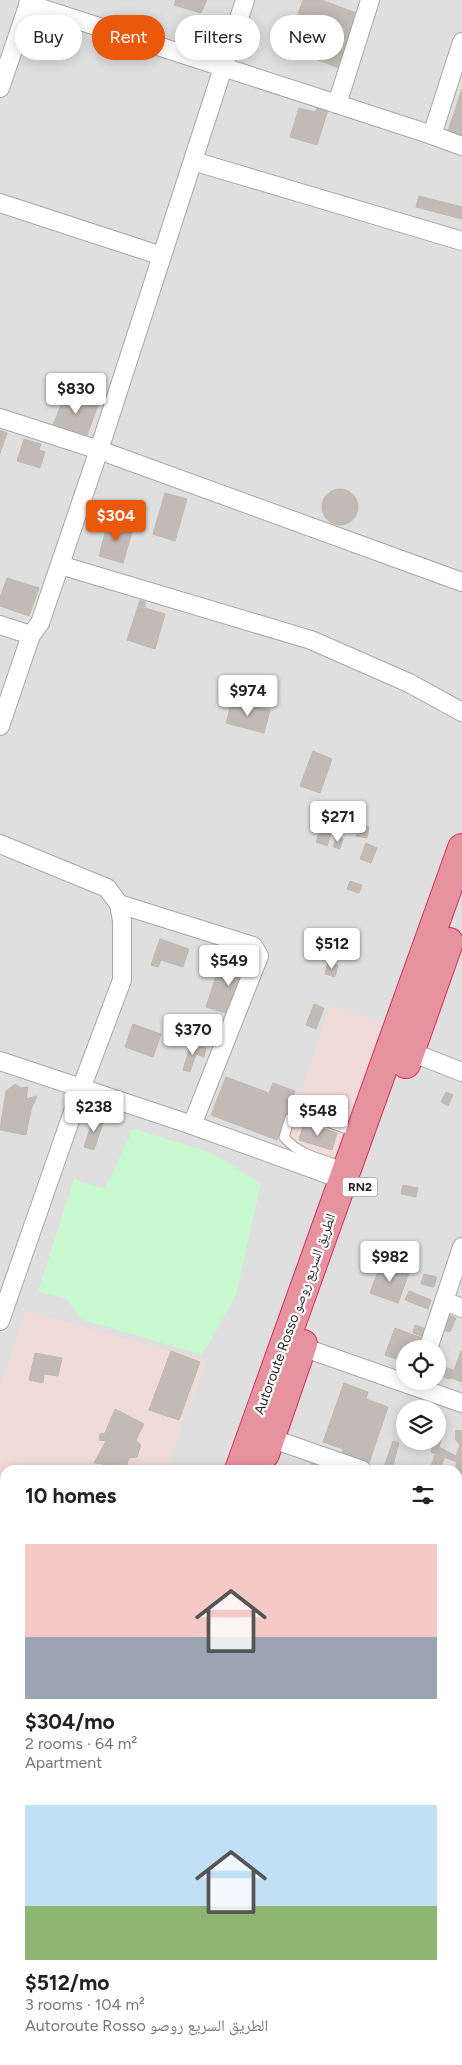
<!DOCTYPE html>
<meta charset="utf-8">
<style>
:root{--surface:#fff;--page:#f6f6f6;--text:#222;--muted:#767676;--accent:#ea580c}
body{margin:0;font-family:Figtree,"Noto Naskh Arabic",sans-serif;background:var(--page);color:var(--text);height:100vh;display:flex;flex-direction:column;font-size:19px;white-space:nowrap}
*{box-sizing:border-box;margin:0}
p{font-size:16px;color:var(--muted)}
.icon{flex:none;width:28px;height:28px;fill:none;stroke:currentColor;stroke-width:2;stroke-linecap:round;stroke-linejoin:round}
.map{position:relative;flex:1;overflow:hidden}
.panel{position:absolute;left:0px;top:1465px;width:462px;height:600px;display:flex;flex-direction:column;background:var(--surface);border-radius:15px 15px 0 0;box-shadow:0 2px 12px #0003}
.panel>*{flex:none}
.guide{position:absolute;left:15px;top:15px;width:432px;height:45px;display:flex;gap:10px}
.controls{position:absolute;left:396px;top:1340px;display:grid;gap:10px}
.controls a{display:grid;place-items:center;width:50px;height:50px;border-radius:50%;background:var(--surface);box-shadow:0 2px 12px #0003;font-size:25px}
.price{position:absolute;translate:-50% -42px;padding:0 11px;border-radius:5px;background:#fff;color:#222;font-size:16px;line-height:32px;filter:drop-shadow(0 1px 2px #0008)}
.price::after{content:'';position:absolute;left:50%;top:30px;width:15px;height:11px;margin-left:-8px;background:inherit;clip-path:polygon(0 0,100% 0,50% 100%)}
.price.on{background:var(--accent);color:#fff}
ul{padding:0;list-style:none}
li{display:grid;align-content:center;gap:10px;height:265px;padding:0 25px}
li span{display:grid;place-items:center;height:155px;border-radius:0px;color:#555}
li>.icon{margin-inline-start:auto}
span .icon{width:90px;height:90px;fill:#fffc;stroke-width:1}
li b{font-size:21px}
h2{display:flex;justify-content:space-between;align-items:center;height:60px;padding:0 25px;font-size:21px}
.tag{padding:0 18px;border-radius:22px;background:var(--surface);box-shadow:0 2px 12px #0003;font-size:18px;line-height:45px}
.tag.on{background:var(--accent);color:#fff}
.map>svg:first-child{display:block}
.residential{fill:#e0dfdf;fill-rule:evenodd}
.commercial{fill:#f1dbd9}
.park{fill:#c8f9ce}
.building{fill:#c2bbb5;stroke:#c3b7ab}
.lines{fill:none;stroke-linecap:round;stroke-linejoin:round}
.lane-casing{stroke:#a6a6a6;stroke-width:11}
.street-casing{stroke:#a6a6a6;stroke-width:20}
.highway-casing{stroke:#d92d60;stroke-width:30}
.lane{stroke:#fff;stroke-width:9}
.street{stroke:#fff;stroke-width:18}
.highway{stroke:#e6939f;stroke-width:28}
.labels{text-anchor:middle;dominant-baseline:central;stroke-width:4.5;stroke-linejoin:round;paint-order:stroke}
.shield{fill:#fff;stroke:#646464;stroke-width:1}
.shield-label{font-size:12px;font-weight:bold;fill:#222}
.street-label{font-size:14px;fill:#222;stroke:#fff}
</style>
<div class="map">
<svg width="462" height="2065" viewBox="0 0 462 2065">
<rect width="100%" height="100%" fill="#f1efe9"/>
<path class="residential" d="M 0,0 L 462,0 L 462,2065 L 0,2065 ZM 405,1349 L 438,1349 L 438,1381 L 405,1381 ZM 405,1409 L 438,1409 L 438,1441 L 405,1441 ZM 5,1470 L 458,1470 L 458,2060 L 5,2060 Z"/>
<g class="commercial">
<path d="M 331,1005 L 386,1024 L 335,1169 L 281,1150 Z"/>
<path d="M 26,1311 L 206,1361 L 166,1470 L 5,1470 L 5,1487 L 0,1485 L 0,1387 Z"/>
</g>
<path class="park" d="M 133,1129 L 209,1152 L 261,1183 L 236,1295 L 202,1355 L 81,1319 L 67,1299 L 38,1292 L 74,1179 L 105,1189 Z"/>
<g class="building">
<path d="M 176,0 L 207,0 L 201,13 L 174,5 Z"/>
<path d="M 303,0 L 321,0 L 359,14 L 339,68 L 313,58 L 316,49 L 289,39 Z"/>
<path d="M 462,89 L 462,140 L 447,134 Z"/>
<path d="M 318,107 L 328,110 L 317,145 L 290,137 L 299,108 L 315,112 Z"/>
<path d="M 419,196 L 462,207 L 462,219 L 416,207 Z"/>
<path d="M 66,393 L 98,405 L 86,438 L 53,425 Z"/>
<path d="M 0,430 L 7,433 L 0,453 Z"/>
<path d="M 24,439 L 41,444 L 39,450 L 45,452 L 40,468 L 17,461 Z"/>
<circle cx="340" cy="507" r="18"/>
<path d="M 165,493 L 187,499 L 175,541 L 153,534 Z"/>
<path d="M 108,522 L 133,529 L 123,563 L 99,556 Z"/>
<path d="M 7,578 L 39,588 L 29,616 L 0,606 L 0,598 Z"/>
<path d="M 140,600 L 145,602 L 145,608 L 165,614 L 155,649 L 127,640 Z"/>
<path d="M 232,701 L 270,710 L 264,733 L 226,723 Z"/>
<path d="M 313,751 L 332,759 L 320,793 L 300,786 Z"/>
<path d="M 359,824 L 369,827 L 367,838 L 356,836 Z"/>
<path d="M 320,830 L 331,834 L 327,846 L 316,842 Z"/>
<path d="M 337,837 L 343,839 L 340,849 L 333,847 Z"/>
<path d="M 366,843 L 377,848 L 371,863 L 360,859 Z"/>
<path d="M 350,881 L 362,885 L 359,893 L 347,889 Z"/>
<path d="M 160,939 L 189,949 L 183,967 L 161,960 L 158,967 L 151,965 Z"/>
<path d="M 330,941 L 344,945 L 342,952 L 328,948 Z"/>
<path d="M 235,959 L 252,964 L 235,1016 L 206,1007 L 221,961 L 233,965 Z"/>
<path d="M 328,962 L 338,965 L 335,977 L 325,974 Z"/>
<path d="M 314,1004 L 324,1008 L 316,1029 L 306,1025 Z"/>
<path d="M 133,1024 L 161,1034 L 153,1057 L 125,1047 Z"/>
<path d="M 191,1043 L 206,1048 L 204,1057 L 196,1054 L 190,1072 L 183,1070 Z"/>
<path d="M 226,1077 L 269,1093 L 273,1083 L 295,1091 L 277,1140 L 211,1115 Z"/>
<path d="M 15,1084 L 21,1088 L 28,1087 L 26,1099 L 37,1096 L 31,1110 L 26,1135 L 0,1130 L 6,1091 Z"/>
<path d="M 446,1092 L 453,1095 L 448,1106 L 441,1102 Z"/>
<path d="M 94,1116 L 104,1120 L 94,1150 L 84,1147 Z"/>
<path d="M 304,1123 L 337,1133 L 332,1150 L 299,1140 Z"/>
<path d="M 403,1185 L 418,1188 L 416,1197 L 401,1194 Z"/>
<path d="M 381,1263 L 409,1273 L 398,1303 L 370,1293 Z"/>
<path d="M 424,1274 L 437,1277 L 434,1287 L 421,1284 Z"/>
<path d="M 409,1291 L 431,1300 L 428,1309 L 405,1300 Z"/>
<path d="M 449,1315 L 456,1318 L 450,1332 L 443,1330 Z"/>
<path d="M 415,1325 L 426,1329 L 424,1337 L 413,1333 Z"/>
<path d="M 395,1328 L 427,1340 L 424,1349 L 405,1349 L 405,1362 L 385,1355 Z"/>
<path d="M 171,1351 L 200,1362 L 179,1420 L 149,1410 Z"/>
<path d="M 461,1351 L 462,1352 L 462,1382 L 451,1378 Z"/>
<path d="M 35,1353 L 62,1358 L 58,1376 L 44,1374 L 43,1383 L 29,1380 Z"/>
<path d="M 438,1365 L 453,1370 L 450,1379 L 438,1375 Z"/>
<path d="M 344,1383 L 368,1392 L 366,1399 L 388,1407 L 368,1466 L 341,1456 L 343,1449 L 323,1442 Z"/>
<path d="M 115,1409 L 144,1424 L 136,1440 L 141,1445 L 137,1457 L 129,1458 L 125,1470 L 101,1470 L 103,1464 L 94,1463 L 106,1441 L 99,1440 L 100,1434 L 105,1433 Z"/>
<path d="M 456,1430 L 462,1431 L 462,1470 L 458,1486 L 458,1470 L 455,1470 L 457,1462 L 431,1452 L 434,1441 L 438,1441 L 438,1436 L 442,1437 L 439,1447 L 456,1456 L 460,1445 L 455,1439 Z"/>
<path d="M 393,1441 L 399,1443 L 393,1465 L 406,1470 L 383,1470 Z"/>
<path d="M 435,1455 L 444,1458 L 440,1470 L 430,1469 Z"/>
<path d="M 312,1462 L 322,1466 L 320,1470 L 309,1470 Z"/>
<path d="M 458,1581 L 462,1583 L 462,1604 L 458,1603 Z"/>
<path d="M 458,1608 L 462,1609 L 462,1635 L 458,1632 Z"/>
<path d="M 458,1674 L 462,1676 L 460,1709 L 458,1708 Z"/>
<path d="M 458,1763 L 462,1763 L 462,1788 L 458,1785 Z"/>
<path d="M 0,1841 L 5,1843 L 5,1908 L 0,1907 Z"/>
<path d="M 459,1970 L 462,1971 L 462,2003 L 458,2001 Z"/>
<path d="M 458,2005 L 462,2006 L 462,2042 L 458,2041 Z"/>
<path d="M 102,2060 L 124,2060 L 133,2063 L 132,2065 L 100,2065 Z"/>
</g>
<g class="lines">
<defs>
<path id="lane" d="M 345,1167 C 324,1160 298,1155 284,1137 L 290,1118 L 300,1112 L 358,1133"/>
<g id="street">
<path d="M 28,4 L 337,104 L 370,0"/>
<path d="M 0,88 L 30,0"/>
<path d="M 337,104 L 432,135 L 462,42"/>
<path d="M 432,135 L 462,146"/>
<path d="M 193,161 L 462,241"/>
<path d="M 0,203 L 162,256"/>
<path d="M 0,418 L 99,450 L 462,582"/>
<path d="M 60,565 L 311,640 L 409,683 L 462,712"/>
<path d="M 0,625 L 31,635 L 40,623 L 99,450 L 245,0"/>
<path d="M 0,726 L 31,635"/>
<path d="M 0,844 L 107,888 L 119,904 L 122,921 L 122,980 L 81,1089 L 0,1321"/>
<path d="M 119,904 L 253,946 L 259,956 L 192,1125"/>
<path d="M 411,1052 L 462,1072"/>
<path d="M 0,1061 L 192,1125 L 344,1180"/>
<path d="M 444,1301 L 462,1308"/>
<path d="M 302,1347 L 462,1403"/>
<path d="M 428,1349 L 462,1247"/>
<path d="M 270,1438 L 362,1470"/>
<path d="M 0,1502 L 5,1504"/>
<path d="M 458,1505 L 462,1506"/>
<path d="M 458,1664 L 462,1653"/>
<path d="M 0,1707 L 5,1709"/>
<path d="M 458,1757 L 462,1758"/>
<path d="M 458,1915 L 462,1902"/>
<path d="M 0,1919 L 5,1920"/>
<path d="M 458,1960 L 462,1962"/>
<path d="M 458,2057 L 462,2059"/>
<path d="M 196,2060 L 209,2065"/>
<path d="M 176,2065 L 178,2060"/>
<path d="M 334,2065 L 336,2060"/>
<path d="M 422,2065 L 424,2060"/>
</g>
<g id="highway">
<path d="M 406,1064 L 449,942"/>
<path d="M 265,1454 L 303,1344"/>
<path d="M 239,1470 L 462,848"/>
<path d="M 28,2065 L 30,2060"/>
<path d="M 49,2065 L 51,2060"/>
</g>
</defs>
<use href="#lane" class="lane-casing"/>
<use href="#street" class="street-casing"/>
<use href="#highway" class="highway-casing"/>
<use href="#lane" class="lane"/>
<use href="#street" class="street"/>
<use href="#highway" class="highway"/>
</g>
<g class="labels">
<rect class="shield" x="342.5" y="1177.5" width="35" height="19" rx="4"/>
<g class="shield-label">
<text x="360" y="1187">RN2</text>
</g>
<g class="street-label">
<text transform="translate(295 1314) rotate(-70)">Autoroute Rosso الطريق السريع روصو</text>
</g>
</g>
</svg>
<div class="controls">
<a><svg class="icon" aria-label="locate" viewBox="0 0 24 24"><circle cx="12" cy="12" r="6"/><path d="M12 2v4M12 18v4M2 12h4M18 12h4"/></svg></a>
<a><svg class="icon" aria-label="layers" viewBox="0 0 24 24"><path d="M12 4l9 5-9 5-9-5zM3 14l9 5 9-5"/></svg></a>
</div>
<b class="price" style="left:76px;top:415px">$830</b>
<b class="price on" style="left:116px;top:542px">$304</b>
<b class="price" style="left:248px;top:717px">$974</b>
<b class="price" style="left:338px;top:843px">$271</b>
<b class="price" style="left:332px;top:970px">$512</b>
<b class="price" style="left:229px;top:987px">$549</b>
<b class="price" style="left:193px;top:1056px">$370</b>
<b class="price" style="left:94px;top:1133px">$238</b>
<b class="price" style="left:318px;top:1137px">$548</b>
<b class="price" style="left:390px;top:1283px">$982</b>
<div class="guide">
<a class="tag">Buy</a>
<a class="tag on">Rent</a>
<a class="tag">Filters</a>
<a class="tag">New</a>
</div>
<section class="panel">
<h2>10 homes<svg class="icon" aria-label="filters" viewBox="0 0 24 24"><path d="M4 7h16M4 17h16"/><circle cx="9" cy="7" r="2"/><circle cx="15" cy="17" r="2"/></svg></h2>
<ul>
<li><span style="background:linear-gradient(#f6c9c9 60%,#9aa5b1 0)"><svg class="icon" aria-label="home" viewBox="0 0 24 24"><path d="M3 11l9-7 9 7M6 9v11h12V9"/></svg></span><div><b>$304/mo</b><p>2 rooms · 64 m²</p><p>Apartment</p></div></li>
<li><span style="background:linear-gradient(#bfe0f5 65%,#8fb573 0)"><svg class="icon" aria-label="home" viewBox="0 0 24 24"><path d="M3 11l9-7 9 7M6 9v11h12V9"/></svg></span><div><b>$512/mo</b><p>3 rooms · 104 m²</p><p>Autoroute Rosso الطريق السريع روصو</p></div></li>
</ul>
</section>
</div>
